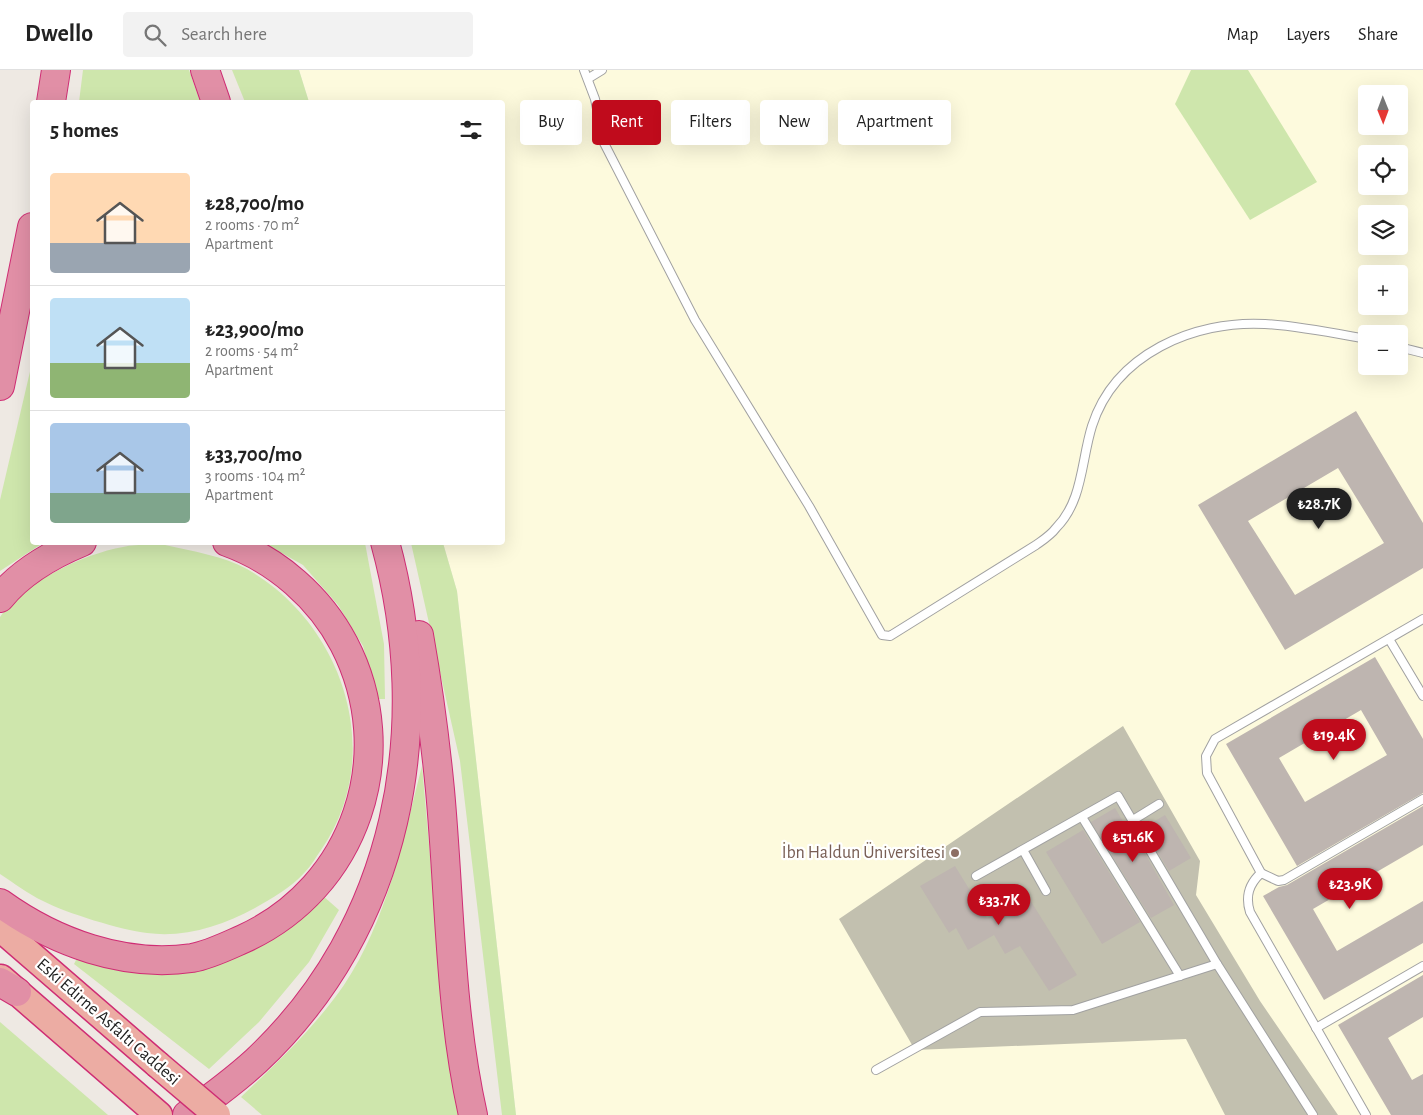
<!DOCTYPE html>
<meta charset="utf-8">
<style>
:root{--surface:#fff;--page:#f2f2f2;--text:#222;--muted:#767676;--line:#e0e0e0;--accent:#c00b1c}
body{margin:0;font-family:"Alegreya Sans",sans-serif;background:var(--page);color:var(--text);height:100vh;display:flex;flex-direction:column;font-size:19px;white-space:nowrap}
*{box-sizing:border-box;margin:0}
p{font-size:16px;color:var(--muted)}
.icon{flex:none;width:28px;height:28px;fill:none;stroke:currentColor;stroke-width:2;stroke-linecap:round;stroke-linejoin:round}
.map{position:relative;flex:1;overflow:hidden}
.drawer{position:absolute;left:30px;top:30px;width:475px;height:445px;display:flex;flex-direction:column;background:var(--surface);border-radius:5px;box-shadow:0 5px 20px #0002}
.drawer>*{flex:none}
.top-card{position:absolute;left:520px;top:30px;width:475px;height:45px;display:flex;gap:10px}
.needle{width:32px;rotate:179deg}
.buttons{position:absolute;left:1358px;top:15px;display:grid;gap:10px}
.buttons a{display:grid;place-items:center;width:50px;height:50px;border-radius:5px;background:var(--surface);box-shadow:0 5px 20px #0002;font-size:25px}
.price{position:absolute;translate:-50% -42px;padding:0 11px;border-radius:18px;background:var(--accent);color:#fff;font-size:16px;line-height:32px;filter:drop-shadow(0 1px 2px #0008)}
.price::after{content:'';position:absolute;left:50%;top:30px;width:15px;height:11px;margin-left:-8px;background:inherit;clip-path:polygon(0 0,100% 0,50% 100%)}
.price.current{background:#222;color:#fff}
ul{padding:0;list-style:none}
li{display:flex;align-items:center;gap:15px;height:125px;padding:0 20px}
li+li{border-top:1px solid var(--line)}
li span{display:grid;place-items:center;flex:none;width:140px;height:100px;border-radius:5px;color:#555}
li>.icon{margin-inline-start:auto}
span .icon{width:60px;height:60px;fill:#fffc;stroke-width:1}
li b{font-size:21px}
h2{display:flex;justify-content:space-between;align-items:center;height:60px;padding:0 20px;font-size:21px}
.chip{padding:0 18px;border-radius:5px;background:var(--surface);box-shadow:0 5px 20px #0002;font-size:18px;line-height:45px}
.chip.current{background:var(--accent);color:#fff}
header{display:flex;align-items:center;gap:30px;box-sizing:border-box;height:70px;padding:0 25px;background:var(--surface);border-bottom:1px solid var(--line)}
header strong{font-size:24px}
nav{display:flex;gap:28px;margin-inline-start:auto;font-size:18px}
.search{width:350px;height:45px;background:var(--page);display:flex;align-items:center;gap:12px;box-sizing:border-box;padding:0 18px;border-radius:5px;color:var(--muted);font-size:19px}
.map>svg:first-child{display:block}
.education{fill:#fdfadd;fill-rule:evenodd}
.construction{fill:#c2c0af}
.grass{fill:#cee6ac}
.building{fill:#beb5b0;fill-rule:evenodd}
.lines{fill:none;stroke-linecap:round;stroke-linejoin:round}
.service-casing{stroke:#a1a1a1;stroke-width:10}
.trunk-casing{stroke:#cf2d74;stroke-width:29}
.motorway-casing{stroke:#cf2d74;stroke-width:30}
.service{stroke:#fff;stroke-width:8}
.trunk{stroke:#ecaca3;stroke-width:26}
.motorway{stroke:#e18fa6;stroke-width:28}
.trunk-bridge-casing{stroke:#cf2d74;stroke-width:29;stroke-linecap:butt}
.trunk-bridge{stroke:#ecaca3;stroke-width:26}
.education-dot{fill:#8d6e63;stroke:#fff;stroke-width:2}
.labels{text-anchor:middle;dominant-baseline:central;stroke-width:4.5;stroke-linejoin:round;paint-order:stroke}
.education-label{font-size:18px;fill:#785e54;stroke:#fff;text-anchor:end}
.street-label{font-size:18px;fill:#1d1d1d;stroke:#fff}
</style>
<header>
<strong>Dwello</strong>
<div class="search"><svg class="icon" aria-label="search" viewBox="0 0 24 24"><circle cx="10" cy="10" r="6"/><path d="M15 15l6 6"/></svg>Search here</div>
<nav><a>Map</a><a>Layers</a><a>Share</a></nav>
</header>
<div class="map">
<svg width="1423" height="1045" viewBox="0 0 1423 1045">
<rect width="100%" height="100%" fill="#eee9e3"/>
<path class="education" d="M 299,0 L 1423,0 L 1423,1045 L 516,1045 L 457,521 L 443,473 L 502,472 L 502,32 L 309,32 ZM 1366,24 L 1399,24 L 1399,56 L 1366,56 ZM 1366,84 L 1399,84 L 1399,116 L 1366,116 ZM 1366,144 L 1399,144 L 1399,176 L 1366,176 ZM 1366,204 L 1399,204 L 1399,236 L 1366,236 ZM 1366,264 L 1399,264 L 1399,296 L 1366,296 Z"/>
<path class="construction" d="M 1123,656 L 1200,791 L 1196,825 L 1260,931 L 1338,1045 L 1225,1045 L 1186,969 L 915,980 L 839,849 Z"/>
<g class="grass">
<path d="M 83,0 L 189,0 L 200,32 L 79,32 Z"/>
<path d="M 232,0 L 299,0 L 309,32 L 245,32 Z"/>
<path d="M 1191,0 L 1248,0 L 1317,112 L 1250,150 L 1175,34 Z"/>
<path d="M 32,293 L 32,472 L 43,473 L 0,501 L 0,430 Z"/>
<path d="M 264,473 L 365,473 L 384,574 L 385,629 L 377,629 L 363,576 L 338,535 L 303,495 Z"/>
<path d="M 411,473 L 443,473 L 457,521 L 516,1045 L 502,1045 L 460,691 Z"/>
<path d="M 165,475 C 192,481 223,486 247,499 C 344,554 387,685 321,780 C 316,787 311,796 305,802 C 291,818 272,828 255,838 C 222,856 184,868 147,863 C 121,860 66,843 43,831 C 28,824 14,813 0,804 L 0,547 C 22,513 83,484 123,477 C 136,474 152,475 165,475 Z"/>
<path d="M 422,696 L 446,965 L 460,1045 L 262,1045 L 241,1027 C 278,992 315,957 344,915 C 387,851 403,769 422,696 Z"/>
<path d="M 322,825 L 339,840 L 309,892 L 259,952 L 209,999 L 74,894 L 77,888 L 137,899 Z"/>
<path d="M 0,952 L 108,1045 L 0,1045 Z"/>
</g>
<g class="building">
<path d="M 1356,341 L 1423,453 L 1423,498 L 1285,580 L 1198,435 ZM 1338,398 L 1384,473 L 1295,525 L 1248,451 Z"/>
<path d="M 1375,587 L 1423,669 L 1423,723 L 1297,796 L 1226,674 ZM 1361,640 L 1387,685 L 1305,732 L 1279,688 Z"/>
<path d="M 1423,736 L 1423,775 L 1313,839 L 1337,881 L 1423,831 L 1423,873 L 1324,930 L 1263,826 L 1279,817 L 1287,815 Z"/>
<path d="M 1115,738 L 1131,765 L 1134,764 L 1174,835 L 1151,848 L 1091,752 Z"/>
<path d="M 1165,745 L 1191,788 L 1169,801 L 1143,758 Z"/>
<path d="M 1083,760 L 1140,852 L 1102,874 L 1046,782 Z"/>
<path d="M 955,796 L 987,848 L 1027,825 L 1077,905 L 1049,921 L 1020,876 L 1005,884 L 994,865 L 968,880 L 956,858 L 949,863 L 920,816 Z"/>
<path d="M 1423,905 L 1423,947 L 1388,968 L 1412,1010 L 1423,1004 L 1423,1045 L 1391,1045 L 1338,955 Z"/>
</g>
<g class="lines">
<defs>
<g id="service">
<path d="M 584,0 L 595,29 L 604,73 L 695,250 L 809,436 L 882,565 L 890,566 L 1036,475 C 1043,470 1051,465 1056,458 C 1083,431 1081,391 1092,356 C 1115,284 1194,250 1265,254 C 1299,256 1333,263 1366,269"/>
<path d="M 589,8 L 602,0"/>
<path d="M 1399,277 L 1423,283"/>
<path d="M 1389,569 L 1423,626"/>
<path d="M 1082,747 L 1180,906"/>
<path d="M 1133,750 L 1159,734"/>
<path d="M 1023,780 L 1046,821"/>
<path d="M 1261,803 L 1278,811 L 1284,810 L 1423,729"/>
<path d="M 976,806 L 1118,726 L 1217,894 L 1313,1045"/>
<path d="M 1316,958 L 1423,896"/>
<path d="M 876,1000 L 980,942 L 1073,940 L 1217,894"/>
<path d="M 1366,1045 L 1250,842 C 1245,826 1249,814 1261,803 L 1207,703 L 1206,686 L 1215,669 L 1423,549"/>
</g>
<g id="trunk">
<path d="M 0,858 L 157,994"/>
<path d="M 1,908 L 159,1045"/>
</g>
<g id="motorway">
<path d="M 205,0 L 216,32"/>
<path d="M 51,32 L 56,0"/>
<path d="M 0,316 L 32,157"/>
<path d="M 0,528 C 20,503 53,484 82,472"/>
<path d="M 419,565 C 428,616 435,668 440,720 C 450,828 449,938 473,1045"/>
<path d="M 0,833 C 54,872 124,898 192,888 C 209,885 227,876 243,869 C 356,818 401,684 344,574 C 320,528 277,490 227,472"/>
<path d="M 0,912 L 17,922"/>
<path d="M 187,1045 C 211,1028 234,1011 256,991 C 399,857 436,658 385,472"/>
</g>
</defs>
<use href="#service" class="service-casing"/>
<use href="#trunk" class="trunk-casing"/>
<use href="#motorway" class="motorway-casing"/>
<use href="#service" class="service"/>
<use href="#trunk" class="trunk"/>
<use href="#motorway" class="motorway"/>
<defs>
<path id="trunk-bridge" d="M 157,994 L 217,1045"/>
</defs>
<use href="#trunk-bridge" class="trunk-bridge-casing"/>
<use href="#trunk-bridge" class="trunk-bridge"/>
</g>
<circle class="education-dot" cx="955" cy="783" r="5"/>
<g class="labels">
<g class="education-label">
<text x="945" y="783">İbn Haldun Üniversitesi</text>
</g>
<g class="street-label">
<text transform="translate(108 952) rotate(41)">Eski Edirne Asfaltı Caddesi</text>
</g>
</g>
</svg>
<div class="buttons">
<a><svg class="needle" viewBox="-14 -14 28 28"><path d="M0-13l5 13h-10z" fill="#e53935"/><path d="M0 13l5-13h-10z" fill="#767676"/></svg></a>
<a><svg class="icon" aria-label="locate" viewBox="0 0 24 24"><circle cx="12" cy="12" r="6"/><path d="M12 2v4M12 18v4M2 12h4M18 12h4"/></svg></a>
<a><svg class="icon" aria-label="layers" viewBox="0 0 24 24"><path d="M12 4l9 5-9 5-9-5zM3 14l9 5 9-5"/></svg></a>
<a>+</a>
<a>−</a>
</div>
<b class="price current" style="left:1319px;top:460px">₺28.7K</b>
<b class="price" style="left:1334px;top:691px">₺19.4K</b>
<b class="price" style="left:1133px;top:793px">₺51.6K</b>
<b class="price" style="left:1350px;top:840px">₺23.9K</b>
<b class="price" style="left:999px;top:856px">₺33.7K</b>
<div class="top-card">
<a class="chip">Buy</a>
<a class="chip current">Rent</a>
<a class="chip">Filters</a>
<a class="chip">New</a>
<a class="chip">Apartment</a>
</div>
<section class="drawer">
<h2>5 homes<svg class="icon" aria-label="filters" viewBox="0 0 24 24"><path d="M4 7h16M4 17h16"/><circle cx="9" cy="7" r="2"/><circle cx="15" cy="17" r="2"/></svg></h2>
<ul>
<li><span style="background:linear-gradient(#ffd9b3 70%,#9aa5b1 0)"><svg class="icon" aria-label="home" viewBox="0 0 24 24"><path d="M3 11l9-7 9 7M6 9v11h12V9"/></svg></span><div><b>₺28,700/mo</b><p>2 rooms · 70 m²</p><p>Apartment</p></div></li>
<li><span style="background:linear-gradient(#bfe0f5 65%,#8fb573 0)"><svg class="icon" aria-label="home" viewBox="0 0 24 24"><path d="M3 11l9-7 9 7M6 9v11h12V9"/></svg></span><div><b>₺23,900/mo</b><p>2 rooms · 54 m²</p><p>Apartment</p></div></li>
<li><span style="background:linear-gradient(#a9c7e8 70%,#7fa58c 0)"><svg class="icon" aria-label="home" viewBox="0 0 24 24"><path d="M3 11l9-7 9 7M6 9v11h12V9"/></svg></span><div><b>₺33,700/mo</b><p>3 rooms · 104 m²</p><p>Apartment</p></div></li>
</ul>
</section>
</div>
